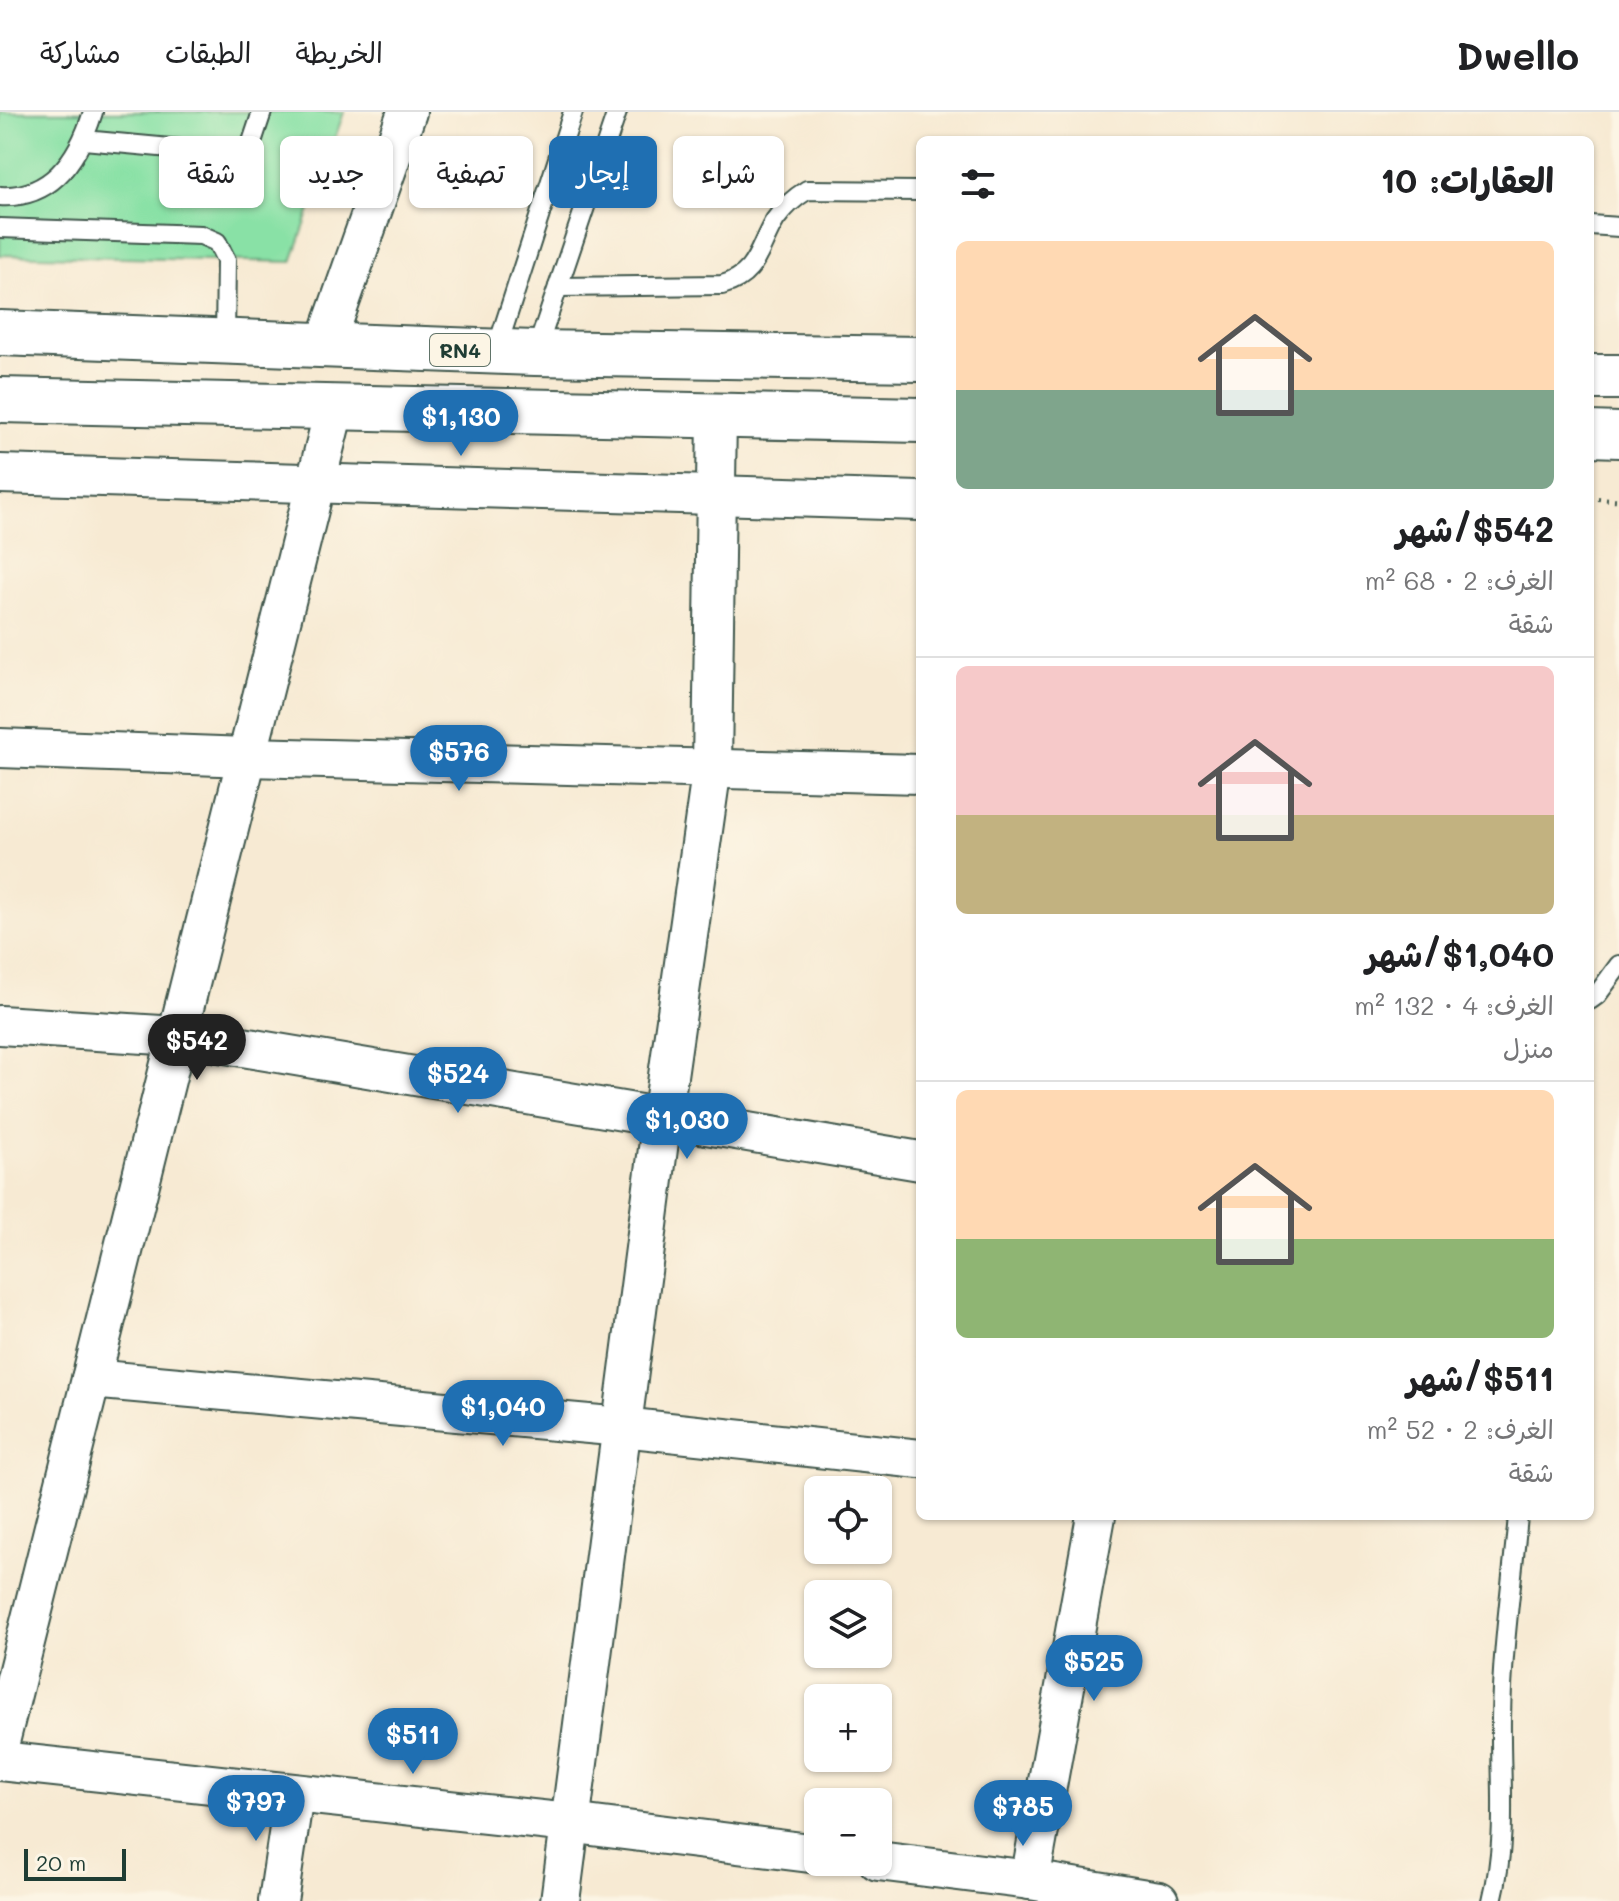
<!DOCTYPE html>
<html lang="ar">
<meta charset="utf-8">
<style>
:root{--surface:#fff;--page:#f6f6f6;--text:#202124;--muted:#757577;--line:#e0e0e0;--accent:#1f6fb2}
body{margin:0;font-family:Mali,"Playpen Sans Arabic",sans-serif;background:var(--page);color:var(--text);direction:rtl;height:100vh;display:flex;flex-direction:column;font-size:30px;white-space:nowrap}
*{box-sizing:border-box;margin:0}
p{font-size:26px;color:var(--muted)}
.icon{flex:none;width:44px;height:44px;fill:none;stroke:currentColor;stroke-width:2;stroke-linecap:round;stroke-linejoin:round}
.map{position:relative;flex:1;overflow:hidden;direction:ltr}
.details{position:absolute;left:916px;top:24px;width:678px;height:1384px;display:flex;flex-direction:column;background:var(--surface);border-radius:12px;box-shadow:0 2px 6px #0004;direction:rtl}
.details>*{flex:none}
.top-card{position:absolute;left:24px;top:24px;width:760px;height:72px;direction:rtl;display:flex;gap:16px}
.tools{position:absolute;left:804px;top:1364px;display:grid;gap:16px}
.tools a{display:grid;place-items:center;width:88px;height:88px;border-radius:12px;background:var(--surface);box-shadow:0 2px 6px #0004;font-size:40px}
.scale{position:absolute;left:24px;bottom:20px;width:102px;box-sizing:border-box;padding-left:8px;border:4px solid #1f3d34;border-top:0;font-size:22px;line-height:28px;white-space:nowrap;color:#1f3d34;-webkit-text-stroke:6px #fcf5e5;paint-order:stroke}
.price{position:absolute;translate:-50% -68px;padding:0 18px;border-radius:28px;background:var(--accent);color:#fff;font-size:26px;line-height:52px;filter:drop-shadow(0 2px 4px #0008)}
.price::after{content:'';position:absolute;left:50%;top:48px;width:24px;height:18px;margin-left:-12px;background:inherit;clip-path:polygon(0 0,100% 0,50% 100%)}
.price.selected{background:#222;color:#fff}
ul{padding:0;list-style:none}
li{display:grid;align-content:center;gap:16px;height:424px;padding:0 40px}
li+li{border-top:2px solid var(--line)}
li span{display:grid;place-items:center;height:248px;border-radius:12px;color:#555}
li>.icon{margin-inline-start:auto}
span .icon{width:144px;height:144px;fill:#fffc;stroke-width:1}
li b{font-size:34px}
h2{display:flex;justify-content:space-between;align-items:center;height:96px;padding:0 40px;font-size:34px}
.tag{padding:0 28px;border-radius:12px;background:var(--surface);box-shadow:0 2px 6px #0004;font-size:28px;line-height:72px}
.tag.selected{background:var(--accent);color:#fff}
header{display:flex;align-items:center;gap:48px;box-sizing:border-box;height:112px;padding:0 40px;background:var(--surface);border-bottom:2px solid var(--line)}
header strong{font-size:38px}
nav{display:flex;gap:44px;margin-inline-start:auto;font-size:28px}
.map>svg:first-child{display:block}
.green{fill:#89e1a6;stroke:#548f6d;stroke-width:2}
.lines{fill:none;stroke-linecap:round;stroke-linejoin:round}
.service-casing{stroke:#3f574c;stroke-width:22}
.minor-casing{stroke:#3f574c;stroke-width:42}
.trunk-casing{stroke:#3f574c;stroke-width:48}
.path{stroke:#3f574c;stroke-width:5;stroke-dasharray:2 6;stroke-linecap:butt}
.service{stroke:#fff;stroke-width:18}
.minor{stroke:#fff;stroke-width:38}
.trunk{stroke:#fff;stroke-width:44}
.labels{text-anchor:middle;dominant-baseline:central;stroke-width:6;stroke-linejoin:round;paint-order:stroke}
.shield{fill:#fcf5e5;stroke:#617469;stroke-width:2}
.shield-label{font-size:20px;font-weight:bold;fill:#1f3d34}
</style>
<header>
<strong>Dwello</strong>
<nav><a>الخريطة</a><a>الطبقات</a><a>مشاركة</a></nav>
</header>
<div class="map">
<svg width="1619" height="1789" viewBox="0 0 1619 1789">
<rect width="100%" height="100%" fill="#fcf5e5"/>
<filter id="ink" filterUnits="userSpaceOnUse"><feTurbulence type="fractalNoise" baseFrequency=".0125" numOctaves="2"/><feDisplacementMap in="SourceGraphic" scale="16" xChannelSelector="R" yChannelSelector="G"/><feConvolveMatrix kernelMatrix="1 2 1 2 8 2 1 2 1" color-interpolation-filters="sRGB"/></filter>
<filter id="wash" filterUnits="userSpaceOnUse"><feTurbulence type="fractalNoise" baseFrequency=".006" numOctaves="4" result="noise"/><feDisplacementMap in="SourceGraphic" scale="32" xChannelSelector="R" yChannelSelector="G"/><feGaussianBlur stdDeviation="1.8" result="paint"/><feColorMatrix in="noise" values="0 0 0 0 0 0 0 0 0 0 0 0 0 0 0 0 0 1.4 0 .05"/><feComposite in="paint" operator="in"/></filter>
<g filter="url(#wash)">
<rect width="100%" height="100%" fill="#f7ead3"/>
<path class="green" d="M 0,0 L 344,0 L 292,150 L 0,143 Z"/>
</g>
<g filter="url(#ink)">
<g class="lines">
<defs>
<g id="service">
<path d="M 84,28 L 235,42 L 251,33 L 262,0"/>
<path d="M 0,84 C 53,87 79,45 93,0"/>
<path d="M 1590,113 L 1619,115"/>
<path d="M 0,116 L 201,123 L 217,130 L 226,148 L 225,229"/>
<path d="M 558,175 L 722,173 C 758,163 758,136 775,108 C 784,95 794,86 807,78 L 920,79"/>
<path d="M 496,239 L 573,0"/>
<path d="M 536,240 L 617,0"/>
<path d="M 1590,888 L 1597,883 L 1619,853"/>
<path d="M 1492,1789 C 1508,1724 1500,1671 1501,1606 C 1502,1538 1512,1471 1518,1404"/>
</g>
<g id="minor">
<path d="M 325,233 L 407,0"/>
<path d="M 0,362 L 920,389"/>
<path d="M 0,636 L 247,645 L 920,662"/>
<path d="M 0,913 L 177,924 L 920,1049"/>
<path d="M 91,1267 L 622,1315 L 920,1347"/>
<path d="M 0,1630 L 335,294"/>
<path d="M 0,1649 L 569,1711 L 818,1742"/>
<path d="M 878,1749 L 1030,1768 L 1159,1789"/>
<path d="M 1030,1768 L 1096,1404"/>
<path d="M 278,1789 L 294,1683"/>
<path d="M 560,1789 L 662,1006 L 712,655 L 717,303"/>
</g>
<g id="trunk">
<path d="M 0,221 L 535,241 L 920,247"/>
<path d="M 1590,265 L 1619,265"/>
<path d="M 0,288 L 920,308"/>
<path d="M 1590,322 L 1619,323"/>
</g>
</defs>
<use href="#service" class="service-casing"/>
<use href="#minor" class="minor-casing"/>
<use href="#trunk" class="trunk-casing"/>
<path class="path" d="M 1590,386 L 1619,388"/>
<use href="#service" class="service"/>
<use href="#minor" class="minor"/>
<use href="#trunk" class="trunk"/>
</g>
</g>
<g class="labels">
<rect class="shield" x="430" y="222" width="60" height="32" rx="6"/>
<g class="shield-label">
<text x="460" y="238">RN4</text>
</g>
</g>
</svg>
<div class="tools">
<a><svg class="icon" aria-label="locate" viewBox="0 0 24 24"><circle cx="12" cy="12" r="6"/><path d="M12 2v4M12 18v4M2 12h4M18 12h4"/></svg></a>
<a><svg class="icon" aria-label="layers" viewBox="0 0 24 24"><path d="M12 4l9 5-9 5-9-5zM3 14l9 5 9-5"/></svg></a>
<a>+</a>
<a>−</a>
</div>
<div class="scale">20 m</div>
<b class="price" style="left:461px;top:346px">$1,130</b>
<b class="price" style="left:459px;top:681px">$576</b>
<b class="price selected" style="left:197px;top:970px">$542</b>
<b class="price" style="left:458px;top:1003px">$524</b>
<b class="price" style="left:687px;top:1049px">$1,030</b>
<b class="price" style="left:503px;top:1336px">$1,040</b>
<b class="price" style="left:1094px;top:1591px">$525</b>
<b class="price" style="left:413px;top:1664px">$511</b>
<b class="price" style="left:256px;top:1731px">$797</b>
<b class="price" style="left:1023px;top:1736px">$785</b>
<div class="top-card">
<a class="tag">شراء</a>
<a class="tag selected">إيجار</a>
<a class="tag">تصفية</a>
<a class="tag">جديد</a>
<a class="tag">شقة</a>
</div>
<section class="details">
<h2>العقارات: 10<svg class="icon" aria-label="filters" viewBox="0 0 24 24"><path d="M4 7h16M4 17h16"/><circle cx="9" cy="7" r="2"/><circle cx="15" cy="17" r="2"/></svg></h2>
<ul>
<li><span style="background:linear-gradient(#ffd9b3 60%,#7fa58c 0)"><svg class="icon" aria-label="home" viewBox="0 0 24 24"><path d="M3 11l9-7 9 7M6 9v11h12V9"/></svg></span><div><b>$542/شهر</b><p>الغرف: 2 · 68 m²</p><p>شقة</p></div></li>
<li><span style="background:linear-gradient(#f6c9c9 60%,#c2b280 0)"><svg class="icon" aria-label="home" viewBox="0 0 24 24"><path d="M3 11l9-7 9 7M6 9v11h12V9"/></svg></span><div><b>$1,040/شهر</b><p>الغرف: 4 · 132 m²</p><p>منزل</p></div></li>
<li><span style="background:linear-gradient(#ffd9b3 60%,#8fb573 0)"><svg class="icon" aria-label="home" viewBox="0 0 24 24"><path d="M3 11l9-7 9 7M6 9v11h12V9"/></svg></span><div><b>$511/شهر</b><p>الغرف: 2 · 52 m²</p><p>شقة</p></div></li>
</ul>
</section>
</div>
